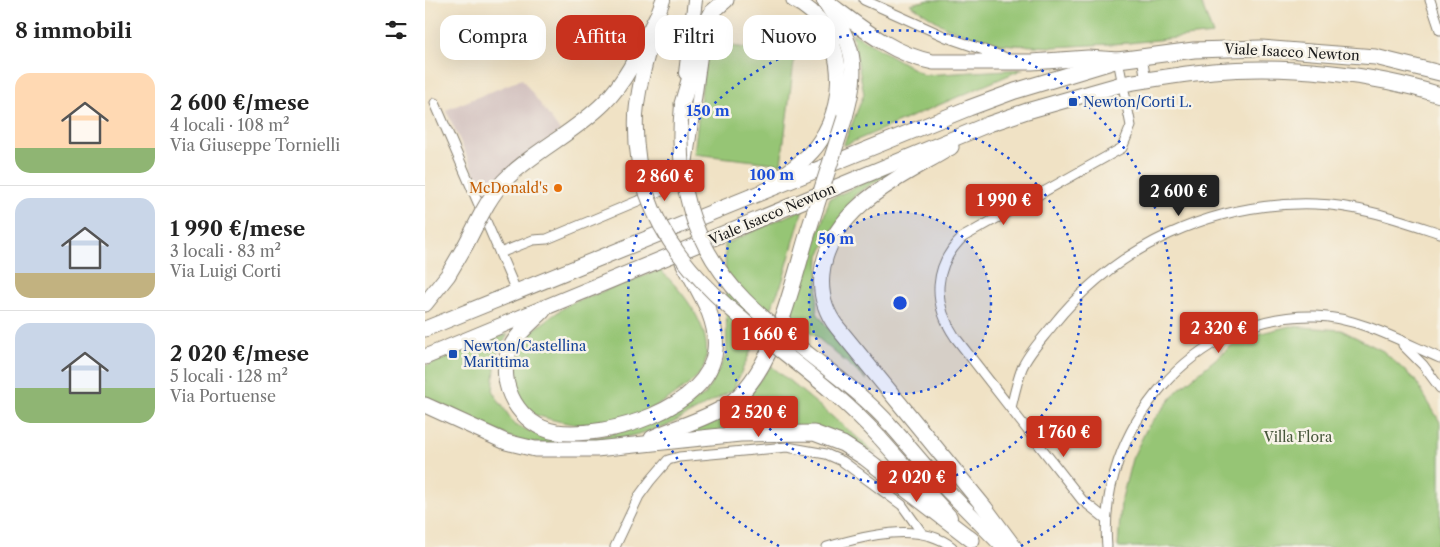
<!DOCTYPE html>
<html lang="it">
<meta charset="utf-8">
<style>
:root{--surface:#fff;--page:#f2f2f2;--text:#222;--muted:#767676;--line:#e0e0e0;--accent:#c8321e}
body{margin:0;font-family:"Libre Caslon Text",serif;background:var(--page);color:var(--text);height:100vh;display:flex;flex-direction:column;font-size:19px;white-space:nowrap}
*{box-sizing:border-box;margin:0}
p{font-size:16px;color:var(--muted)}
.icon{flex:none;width:28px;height:28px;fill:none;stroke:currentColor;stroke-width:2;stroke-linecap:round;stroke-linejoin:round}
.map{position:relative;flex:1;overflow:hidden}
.drawer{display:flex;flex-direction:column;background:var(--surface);width:425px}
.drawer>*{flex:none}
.guide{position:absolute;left:15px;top:15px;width:475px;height:45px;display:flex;gap:10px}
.price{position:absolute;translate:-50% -42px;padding:0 11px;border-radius:5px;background:var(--accent);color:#fff;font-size:16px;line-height:32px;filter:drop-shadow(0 1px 2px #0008)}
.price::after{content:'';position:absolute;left:50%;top:30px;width:15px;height:11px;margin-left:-8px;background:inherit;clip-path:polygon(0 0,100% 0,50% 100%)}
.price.selected{background:#222;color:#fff}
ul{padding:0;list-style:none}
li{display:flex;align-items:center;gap:15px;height:125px;padding:0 15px}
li+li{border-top:1px solid var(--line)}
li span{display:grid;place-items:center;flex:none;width:140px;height:100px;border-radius:15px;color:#555}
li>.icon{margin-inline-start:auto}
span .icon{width:60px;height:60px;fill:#fffc;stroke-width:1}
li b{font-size:21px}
h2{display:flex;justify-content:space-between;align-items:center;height:60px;padding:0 15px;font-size:21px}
.chip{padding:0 18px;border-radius:15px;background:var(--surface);box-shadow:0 5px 20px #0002;font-size:18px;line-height:45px}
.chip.selected{background:var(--accent);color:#fff}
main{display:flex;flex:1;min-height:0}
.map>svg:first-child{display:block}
.industrial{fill:#d1bfbd}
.green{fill:#96c574;stroke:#597048}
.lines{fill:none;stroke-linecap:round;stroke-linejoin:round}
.minor-casing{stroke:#867f70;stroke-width:11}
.secondary-casing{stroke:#867f70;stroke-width:16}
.primary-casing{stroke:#867f70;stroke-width:17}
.trunk-casing{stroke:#867f70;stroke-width:17}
.minor{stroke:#fff;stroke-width:9}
.secondary{stroke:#fff;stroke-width:14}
.primary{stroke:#fff;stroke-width:15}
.trunk{stroke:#fff;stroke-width:15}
.secondary-bridge-casing{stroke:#867f70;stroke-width:16;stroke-linecap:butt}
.trunk-bridge-casing{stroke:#867f70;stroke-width:17;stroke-linecap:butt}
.secondary-bridge{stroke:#fff;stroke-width:14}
.trunk-bridge{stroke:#fff;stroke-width:15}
.ring{fill:none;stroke:#1d4ed8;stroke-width:2.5;stroke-dasharray:2.5 5}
.transit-dot{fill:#1a4fb4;stroke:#f7f3e8;stroke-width:2}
.food-dot{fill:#e8710a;stroke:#f7f3e8;stroke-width:2}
.labels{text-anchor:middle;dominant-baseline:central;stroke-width:5;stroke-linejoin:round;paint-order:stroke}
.street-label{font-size:14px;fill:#1c1c1c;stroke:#f7f3e8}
.transit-label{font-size:14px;fill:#164399;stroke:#f7f3e8;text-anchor:start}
.food-label{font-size:14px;fill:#c56008;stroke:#f7f3e8;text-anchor:end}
.park-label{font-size:14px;fill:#47573b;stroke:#f7f3e8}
.centre{fill:#1d4ed8;stroke:#f7f3e8;stroke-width:2.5}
.ring-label{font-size:15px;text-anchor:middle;font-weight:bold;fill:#1d4ed8;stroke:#f7f3e8;stroke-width:5;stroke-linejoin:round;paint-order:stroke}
</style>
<main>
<section class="drawer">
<h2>8 immobili<svg class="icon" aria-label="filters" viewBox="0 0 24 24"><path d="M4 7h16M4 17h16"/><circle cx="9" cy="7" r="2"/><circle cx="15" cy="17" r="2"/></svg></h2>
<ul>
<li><span style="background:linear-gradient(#ffd9b3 75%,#8fb573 0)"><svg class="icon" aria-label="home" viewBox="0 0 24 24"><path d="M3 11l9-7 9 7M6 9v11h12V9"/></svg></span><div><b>2 600 €/mese</b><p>4 locali · 108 m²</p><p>Via Giuseppe Tornielli</p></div></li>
<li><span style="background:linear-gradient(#c9d6e8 75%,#c2b280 0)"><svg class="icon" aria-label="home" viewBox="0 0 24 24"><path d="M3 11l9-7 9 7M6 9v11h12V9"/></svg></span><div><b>1 990 €/mese</b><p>3 locali · 83 m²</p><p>Via Luigi Corti</p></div></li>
<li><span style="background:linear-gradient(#c9d6e8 65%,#8fb573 0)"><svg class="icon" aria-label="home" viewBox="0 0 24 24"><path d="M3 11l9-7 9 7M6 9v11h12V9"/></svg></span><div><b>2 020 €/mese</b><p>5 locali · 128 m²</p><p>Via Portuense</p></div></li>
</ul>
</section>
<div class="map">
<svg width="1015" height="547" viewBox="0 0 1015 547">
<rect width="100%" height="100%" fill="#f7f3e8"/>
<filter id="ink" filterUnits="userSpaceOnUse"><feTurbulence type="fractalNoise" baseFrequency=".02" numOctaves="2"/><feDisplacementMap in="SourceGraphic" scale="10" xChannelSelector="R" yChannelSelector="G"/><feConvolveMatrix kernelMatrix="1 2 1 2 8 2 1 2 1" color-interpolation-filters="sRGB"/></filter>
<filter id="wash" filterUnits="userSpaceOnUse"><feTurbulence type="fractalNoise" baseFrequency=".0096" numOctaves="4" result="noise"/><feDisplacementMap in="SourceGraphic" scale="20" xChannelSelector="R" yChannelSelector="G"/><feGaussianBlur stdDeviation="1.12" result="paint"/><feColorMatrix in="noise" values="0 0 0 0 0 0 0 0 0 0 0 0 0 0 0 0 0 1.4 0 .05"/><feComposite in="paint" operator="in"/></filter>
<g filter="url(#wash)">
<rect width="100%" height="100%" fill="#f0e2c5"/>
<path class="industrial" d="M 97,79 L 135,131 L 77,175 L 59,194 L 21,110 Z"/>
<g class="green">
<path d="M 505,0 L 775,0 L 788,34 L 704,43 L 628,47 L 572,44 L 522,28 L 485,4 Z"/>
<path d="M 427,33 L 499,75 L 598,69 L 418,146 L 439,94 Z"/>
<path d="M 282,43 L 370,54 L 356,164 L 269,154 Z"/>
<path d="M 475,166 L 430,195 L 394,255 L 392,313 L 442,380 L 365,314 L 405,199 Z"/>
<path d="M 378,209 L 357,283 L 308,390 L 240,427 L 194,439 L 145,446 L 96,442 L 0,397 L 0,366 L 83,334 L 71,356 L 68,392 L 90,425 L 126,440 L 174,437 L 235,420 L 280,395 L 302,354 L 300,244 Z"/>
<path d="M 235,270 C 258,291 291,332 279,366 C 274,379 257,389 246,397 C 227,410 202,421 180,424 C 153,428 126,420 101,412 L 85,386 L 88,355 L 107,331 L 144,304 Z"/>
<path d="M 865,326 L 916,330 L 958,351 L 990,380 L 1015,422 L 1015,537 L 1010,547 L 693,547 L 696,502 L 707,459 L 722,428 L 753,390 L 816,338 Z"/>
<path d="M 346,366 L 361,378 L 452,454 L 428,443 L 373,426 L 254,435 L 298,418 L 325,392 Z"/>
</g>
</g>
<g filter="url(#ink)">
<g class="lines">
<defs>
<g id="minor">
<path d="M 439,0 L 521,37 L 579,57"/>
<path d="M 1005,0 L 1015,30"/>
<path d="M 717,57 L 721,81"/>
<path d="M 10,103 L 92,293"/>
<path d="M 75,253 L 108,240 L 122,239 L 258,182 L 261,176 L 278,53"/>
<path d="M 978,345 L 998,365 L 1015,388"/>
<path d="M 586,408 C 589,395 592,381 597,368 C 604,352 618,338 628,325 C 691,246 789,201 890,204 C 933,205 975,220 1015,233"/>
<path d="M 681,519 L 657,500 L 530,337 C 507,303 508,266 538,237 L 697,148 L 706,126 L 693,60"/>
<path d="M 190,547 L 214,496 L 225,481 L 243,460 L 254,457 L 362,447 L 401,454 L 417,461 L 477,505 L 497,533"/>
<path d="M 402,547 C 439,536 494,521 527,547"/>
<path d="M 682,547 C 672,430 769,313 890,316 C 933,317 976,341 1015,358"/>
</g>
<g id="secondary">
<path d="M 232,16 L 238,0"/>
<path d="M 261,73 L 270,0"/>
<path d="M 468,428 L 517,485 L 578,547"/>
<path d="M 454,437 L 525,517"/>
</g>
<g id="primary">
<path d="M 399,0 C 433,25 466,54 508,62 L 607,62 L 663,58 L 693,60 L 769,50 L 836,48 L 950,57 L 1015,73"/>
<path d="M 697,84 C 727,79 758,74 788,71 C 860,65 946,73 1015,95"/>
</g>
<g id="trunk">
<path d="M 399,0 C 429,45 435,64 420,117"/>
<path d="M 257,104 L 281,23 L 287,12 L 301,0"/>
<path d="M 526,147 C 477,177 411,204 398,266 C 394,288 398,309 412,327 L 560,508 L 589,547"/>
<path d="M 349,182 C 366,170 384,158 395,141 C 425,98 420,25 369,0"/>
<path d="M 0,304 L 23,275 L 40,246"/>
<path d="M 118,311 C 106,323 90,335 84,351 C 71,385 95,426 131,432 C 181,439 284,409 290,350 C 294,319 272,289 258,262"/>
<path d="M 0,329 L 544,108 L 590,91 L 693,60"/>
<path d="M 0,357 L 564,124 L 602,111 L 697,84"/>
<path d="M 0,405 L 81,442 L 110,449 L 171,449 L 315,434 L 389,433 L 418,444 L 440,458 L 547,540"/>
<path d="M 227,438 C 251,427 279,420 301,406 C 350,375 367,283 384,229"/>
</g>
</defs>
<use href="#minor" class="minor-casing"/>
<use href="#secondary" class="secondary-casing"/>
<use href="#primary" class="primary-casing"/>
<use href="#trunk" class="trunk-casing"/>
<use href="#minor" class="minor"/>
<use href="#secondary" class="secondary"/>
<use href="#primary" class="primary"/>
<use href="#trunk" class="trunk"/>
<defs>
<g id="secondary-bridge">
<path d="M 228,34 C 221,61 213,87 211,115 C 204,280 361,334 454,437"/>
<path d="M 257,104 C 250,179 265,244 319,299 C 365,346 424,378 468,428"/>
</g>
<g id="trunk-bridge">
<path d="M 384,229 L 420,117"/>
<path d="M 40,246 C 52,224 62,199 79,181 C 107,152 149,133 179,103 C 203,79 217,46 232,16"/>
</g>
</defs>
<use href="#secondary-bridge" class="secondary-bridge-casing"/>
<use href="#trunk-bridge" class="trunk-bridge-casing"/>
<use href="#secondary-bridge" class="secondary-bridge"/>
<use href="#trunk-bridge" class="trunk-bridge"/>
</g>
</g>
<circle cx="475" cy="303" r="91" fill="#1d4ed8" fill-opacity=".12"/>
<g class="ring">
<circle cx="475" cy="303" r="91"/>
<circle cx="475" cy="303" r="181"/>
<path d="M354 546A272 272 0 1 1 596 546"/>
</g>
<g class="transit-dot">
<rect x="643" y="97" width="10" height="10" rx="2.5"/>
<rect x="23" y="349" width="10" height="10" rx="2.5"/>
</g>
<circle class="food-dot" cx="133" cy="188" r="5"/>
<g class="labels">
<g class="street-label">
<text transform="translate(867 52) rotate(3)">Viale Isacco Newton</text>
<text transform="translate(347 214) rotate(-23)">Viale Isacco Newton</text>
</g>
<g class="transit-label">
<text x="658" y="102">Newton/Corti L.</text>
<text x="38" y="346">Newton/Castellina<tspan x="38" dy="16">Marittima</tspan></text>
</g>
<g class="food-label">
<text x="123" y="188">McDonald's</text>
</g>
<g class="park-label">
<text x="873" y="437">Villa Flora</text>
</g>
</g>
<circle cx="475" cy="303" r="8" class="centre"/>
<g class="ring-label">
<text x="283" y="116">150 m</text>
<text x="347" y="180">100 m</text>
<text x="411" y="244">50 m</text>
</g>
</svg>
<b class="price" style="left:240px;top:202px">2 860 €</b>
<b class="price selected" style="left:754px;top:217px">2 600 €</b>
<b class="price" style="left:579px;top:226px">1 990 €</b>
<b class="price" style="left:794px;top:354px">2 320 €</b>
<b class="price" style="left:345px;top:360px">1 660 €</b>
<b class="price" style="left:334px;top:438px">2 520 €</b>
<b class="price" style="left:639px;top:458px">1 760 €</b>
<b class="price" style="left:492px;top:503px">2 020 €</b>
<div class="guide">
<a class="chip">Compra</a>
<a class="chip selected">Affitta</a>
<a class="chip">Filtri</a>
<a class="chip">Nuovo</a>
</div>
</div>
</main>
